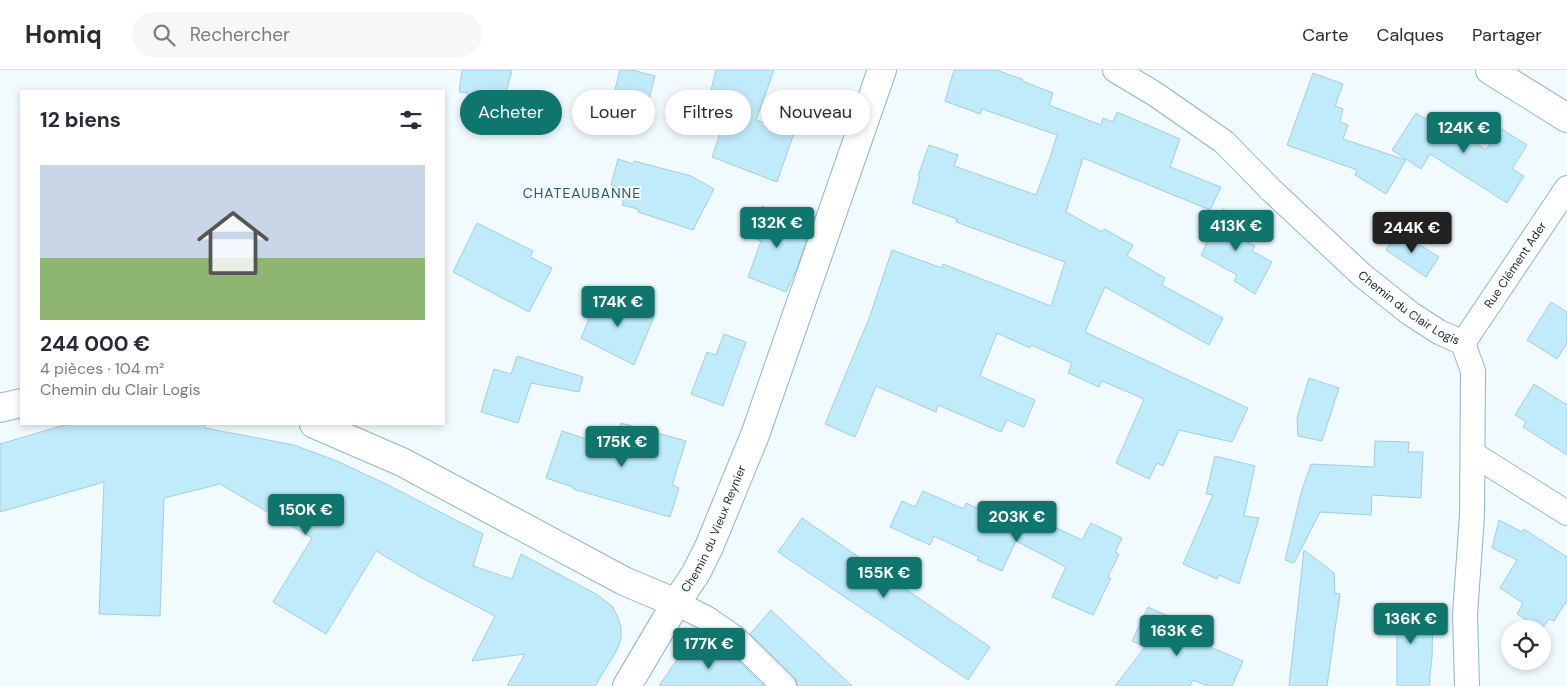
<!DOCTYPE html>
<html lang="fr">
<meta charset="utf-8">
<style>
:root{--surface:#fff;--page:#f7f7f7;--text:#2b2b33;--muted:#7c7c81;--line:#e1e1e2;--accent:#0f766e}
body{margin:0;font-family:"DM Sans",sans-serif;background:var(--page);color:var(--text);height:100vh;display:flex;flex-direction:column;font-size:19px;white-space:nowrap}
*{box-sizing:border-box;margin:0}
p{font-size:16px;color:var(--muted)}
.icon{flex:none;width:28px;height:28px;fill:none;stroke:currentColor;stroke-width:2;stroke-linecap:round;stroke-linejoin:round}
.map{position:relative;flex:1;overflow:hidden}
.panel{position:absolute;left:20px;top:20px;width:425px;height:335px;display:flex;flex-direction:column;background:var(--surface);border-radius:0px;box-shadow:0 2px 8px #0003}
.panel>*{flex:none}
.guide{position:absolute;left:460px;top:20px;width:475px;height:45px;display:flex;gap:10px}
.fabs{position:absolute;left:1501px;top:550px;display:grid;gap:10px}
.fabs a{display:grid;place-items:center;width:50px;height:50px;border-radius:50%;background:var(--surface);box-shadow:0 2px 8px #0003;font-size:25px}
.price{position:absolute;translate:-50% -42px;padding:0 11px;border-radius:5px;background:var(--accent);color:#fff;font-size:16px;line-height:32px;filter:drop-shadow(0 1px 2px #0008)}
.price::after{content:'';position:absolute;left:50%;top:30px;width:15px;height:11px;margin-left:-8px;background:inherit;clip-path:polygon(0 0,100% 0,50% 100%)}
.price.on{background:#222;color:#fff}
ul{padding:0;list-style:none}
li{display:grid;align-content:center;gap:10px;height:265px;padding:0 20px}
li+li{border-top:1px solid var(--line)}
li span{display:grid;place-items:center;height:155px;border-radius:0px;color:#555}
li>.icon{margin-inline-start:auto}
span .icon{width:90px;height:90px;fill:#fffc;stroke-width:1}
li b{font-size:21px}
h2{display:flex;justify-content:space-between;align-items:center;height:60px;padding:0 20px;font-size:21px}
.pill{padding:0 18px;border-radius:22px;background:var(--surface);box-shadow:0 2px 8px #0003;font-size:18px;line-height:45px}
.pill.on{background:var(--accent);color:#fff}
header{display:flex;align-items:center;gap:30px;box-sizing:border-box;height:70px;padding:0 25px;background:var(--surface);border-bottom:1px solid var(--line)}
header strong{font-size:24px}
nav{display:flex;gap:28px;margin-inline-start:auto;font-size:18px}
.search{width:350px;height:45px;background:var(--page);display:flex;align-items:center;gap:12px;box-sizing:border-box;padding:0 18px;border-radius:28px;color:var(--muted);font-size:19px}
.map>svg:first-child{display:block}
.building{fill:#c0ebfb;stroke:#a3cedd}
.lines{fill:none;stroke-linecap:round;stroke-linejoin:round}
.street-casing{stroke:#8eb7c7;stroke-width:26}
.secondary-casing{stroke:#8eb7c7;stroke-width:30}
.street{stroke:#fff;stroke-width:24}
.secondary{stroke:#fff;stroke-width:28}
.labels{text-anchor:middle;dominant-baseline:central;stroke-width:4;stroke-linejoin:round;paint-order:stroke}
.street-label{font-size:12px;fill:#17282d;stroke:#f1fafd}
.neighbourhood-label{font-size:14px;letter-spacing:1px;fill:#305765;stroke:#f1fafd}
</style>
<header>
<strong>Homiq</strong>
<div class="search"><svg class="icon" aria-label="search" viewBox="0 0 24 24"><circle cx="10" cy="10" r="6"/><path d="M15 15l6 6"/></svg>Rechercher</div>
<nav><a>Carte</a><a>Calques</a><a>Partager</a></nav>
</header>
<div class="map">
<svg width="1567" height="616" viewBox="0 0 1567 616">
<rect width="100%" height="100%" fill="#f1fafd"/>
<g class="building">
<path d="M 462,0 L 512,0 L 502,37 L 467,33 L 468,23 L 459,22 Z"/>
<path d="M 620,0 L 632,0 L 655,6 L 644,48 L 610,39 Z"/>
<path d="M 716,0 L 774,0 L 756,50 L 794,63 L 777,112 L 712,87 L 726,47 L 706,40 Z"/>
<path d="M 954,0 L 996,0 L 1022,9 L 1022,11 L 1053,23 L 1049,35 L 1101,55 L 1103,48 L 1113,52 L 1117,42 L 1180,69 L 1170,97 L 1221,117 L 1210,140 L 1083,88 L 1066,142 L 1102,162 L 1104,159 L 1133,175 L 1127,186 L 1165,208 L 1162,215 L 1223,248 L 1209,275 L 1105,217 L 1085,262 L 1248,338 L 1232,372 L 1179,360 L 1163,396 L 1157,393 L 1149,409 L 1116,393 L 1144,329 L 1102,311 L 1099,317 L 1068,303 L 1072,293 L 1031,275 L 1030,278 L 997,263 L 980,306 L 1035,330 L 1024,357 L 1007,350 L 1001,362 L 938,335 L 936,342 L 876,316 L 855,367 L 825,354 L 870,246 L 892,180 L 942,198 L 943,194 L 1051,236 L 1065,192 L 956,152 L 957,149 L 912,133 L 920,107 L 918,106 L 929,75 L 958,85 L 954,96 L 1036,125 L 1052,82 L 1057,65 L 982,39 L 980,44 L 945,31 Z"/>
<path d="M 1313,3 L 1343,14 L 1335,36 L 1343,39 L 1340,52 L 1348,55 L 1343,69 L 1406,90 L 1386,124 L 1355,105 L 1357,100 L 1287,75 Z"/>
<path d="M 1416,43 L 1429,51 L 1433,45 L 1486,80 L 1500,58 L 1527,75 L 1512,99 L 1524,106 L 1507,133 L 1430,84 L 1421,99 L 1392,80 Z"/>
<path d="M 618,89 L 633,94 L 634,91 L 691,106 L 714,119 L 693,160 L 638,142 L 638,139 L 622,135 L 626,119 L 611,115 Z"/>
<path d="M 762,136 L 810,159 L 797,198 L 786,222 L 748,207 L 761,171 L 748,166 Z"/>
<path d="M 1223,139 L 1251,154 L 1243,169 L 1255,176 L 1252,181 L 1272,192 L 1255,224 L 1234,211 L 1237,205 L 1201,185 Z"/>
<path d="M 477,153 L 533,181 L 530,187 L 552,198 L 529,242 L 453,202 Z"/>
<path d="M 1398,161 L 1439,187 L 1426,207 L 1386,180 Z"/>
<path d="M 600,223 L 654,247 L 634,295 L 581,268 Z"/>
<path d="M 1551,232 L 1567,242 L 1567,273 L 1557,289 L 1527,270 Z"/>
<path d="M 724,264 L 746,272 L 723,336 L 691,324 L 707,282 L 716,285 Z"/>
<path d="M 517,286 L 583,307 L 579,322 L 531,313 L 518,353 L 481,342 L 494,299 L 511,304 Z"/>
<path d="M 1309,308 L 1339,318 L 1322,371 L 1298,366 L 1297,348 Z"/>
<path d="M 1534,314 L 1567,335 L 1567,385 L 1523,357 L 1526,352 L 1515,345 Z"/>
<path d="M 621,353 L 686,371 L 672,415 L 679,418 L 670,447 L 573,419 L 573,417 L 546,408 L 562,361 L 614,378 Z"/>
<path d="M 68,354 L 205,354 L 205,358 L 294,375 L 337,391 L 388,415 L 483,464 L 473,496 L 512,509 L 521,484 L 596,524 L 612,536 L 617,545 L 621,557 L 621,569 L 617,580 L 595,616 L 507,616 L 525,584 L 472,591 L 495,546 L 420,507 L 376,481 L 326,564 L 273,532 L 312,468 L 220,414 L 164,428 L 160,546 L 99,544 L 104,412 L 0,442 L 0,374 Z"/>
<path d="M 1375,371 L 1409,372 L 1408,382 L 1423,382 L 1421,428 L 1372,425 L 1371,445 L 1320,442 L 1294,493 L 1285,490 L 1301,423 L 1311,394 L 1374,397 Z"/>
<path d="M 1215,386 L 1255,396 L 1244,446 L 1259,448 L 1239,514 L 1219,505 L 1217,509 L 1183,494 L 1213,425 L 1206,424 Z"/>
<path d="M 923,421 L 964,439 L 966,433 L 997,447 L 1003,433 L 1082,470 L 1091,453 L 1122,468 L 1115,482 L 1119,484 L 1108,507 L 1111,508 L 1093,545 L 1052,527 L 1066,497 L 1016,471 L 1002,501 L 977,490 L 979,487 L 934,466 L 930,475 L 890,457 L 902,431 L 915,437 Z"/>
<path d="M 802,448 L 990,577 L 968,610 L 778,482 Z"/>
<path d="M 1499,450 L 1522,462 L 1524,459 L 1567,487 L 1567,530 L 1554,551 L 1549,549 L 1542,559 L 1540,559 L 1517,544 L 1523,533 L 1500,518 L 1517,490 L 1492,478 Z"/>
<path d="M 1304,480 L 1334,503 L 1335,523 L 1340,524 L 1327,616 L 1289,616 Z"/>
<path d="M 1148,537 L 1177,550 L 1175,555 L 1210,572 L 1208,576 L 1243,591 L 1232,616 L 1208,616 L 1193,610 L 1190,616 L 1115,616 L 1145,577 L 1132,571 Z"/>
<path d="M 1383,539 L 1433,544 L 1432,587 L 1429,616 L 1397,616 L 1397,564 L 1383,563 Z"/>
<path d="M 771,540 L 852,616 L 797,616 L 797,612 L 794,606 L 750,564 Z"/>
<path d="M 700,575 L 717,577 L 731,585 L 732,584 L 764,616 L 659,616 L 674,594 L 686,581 Z"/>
</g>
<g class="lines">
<defs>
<g id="street">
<path id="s1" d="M 1115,0 L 1155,24 L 1224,72 L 1271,120 L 1363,206 L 1411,244 L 1439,262 L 1463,273 L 1473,301 L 1472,445 L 1465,545 L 1467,616"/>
<path id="s2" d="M 1463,273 L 1567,118"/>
<path d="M 1473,384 L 1567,443"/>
<path d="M 676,533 L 706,548 L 735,568 L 784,616"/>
</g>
<g id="secondary">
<path d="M 1490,0 L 1567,48"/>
<path d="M 0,338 L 21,333"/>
<path d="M 314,354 L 402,392 L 624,511 L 676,533"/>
<path id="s3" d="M 627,616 L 676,533 L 696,503 L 709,477 L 755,365 L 882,0"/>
</g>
</defs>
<use href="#street" class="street-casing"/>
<use href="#secondary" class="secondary-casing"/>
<use href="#street" class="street"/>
<use href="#secondary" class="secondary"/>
</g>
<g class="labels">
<g class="street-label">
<text stroke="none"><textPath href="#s2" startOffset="94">Rue Clément Ader</textPath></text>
<text stroke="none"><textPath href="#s1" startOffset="380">Chemin du Clair Logis</textPath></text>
<text stroke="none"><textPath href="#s3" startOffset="180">Chemin du Vieux Reynier</textPath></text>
</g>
<g class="neighbourhood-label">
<text x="582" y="123">CHATEAUBANNE</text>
</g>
</g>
</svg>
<div class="fabs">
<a><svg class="icon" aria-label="locate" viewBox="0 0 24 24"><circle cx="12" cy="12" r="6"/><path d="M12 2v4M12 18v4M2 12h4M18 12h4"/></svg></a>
</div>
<b class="price" style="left:1464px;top:84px">124K €</b>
<b class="price" style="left:777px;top:179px">132K €</b>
<b class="price" style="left:1236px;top:182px">413K €</b>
<b class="price on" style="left:1412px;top:184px">244K €</b>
<b class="price" style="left:618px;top:258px">174K €</b>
<b class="price" style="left:622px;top:398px">175K €</b>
<b class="price" style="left:306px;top:466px">150K €</b>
<b class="price" style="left:1017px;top:473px">203K €</b>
<b class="price" style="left:884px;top:529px">155K €</b>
<b class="price" style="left:1411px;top:575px">136K €</b>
<b class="price" style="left:1177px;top:587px">163K €</b>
<b class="price" style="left:709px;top:600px">177K €</b>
<div class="guide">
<a class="pill on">Acheter</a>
<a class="pill">Louer</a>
<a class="pill">Filtres</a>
<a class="pill">Nouveau</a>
</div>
<section class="panel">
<h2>12 biens<svg class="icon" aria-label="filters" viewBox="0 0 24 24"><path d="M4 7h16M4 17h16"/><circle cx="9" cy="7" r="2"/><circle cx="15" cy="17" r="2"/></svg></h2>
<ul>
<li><span style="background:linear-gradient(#c9d6e8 60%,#8fb573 0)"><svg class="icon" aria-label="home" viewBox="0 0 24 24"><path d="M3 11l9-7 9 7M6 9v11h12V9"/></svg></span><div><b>244 000 €</b><p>4 pièces · 104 m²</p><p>Chemin du Clair Logis</p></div></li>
</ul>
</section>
</div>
